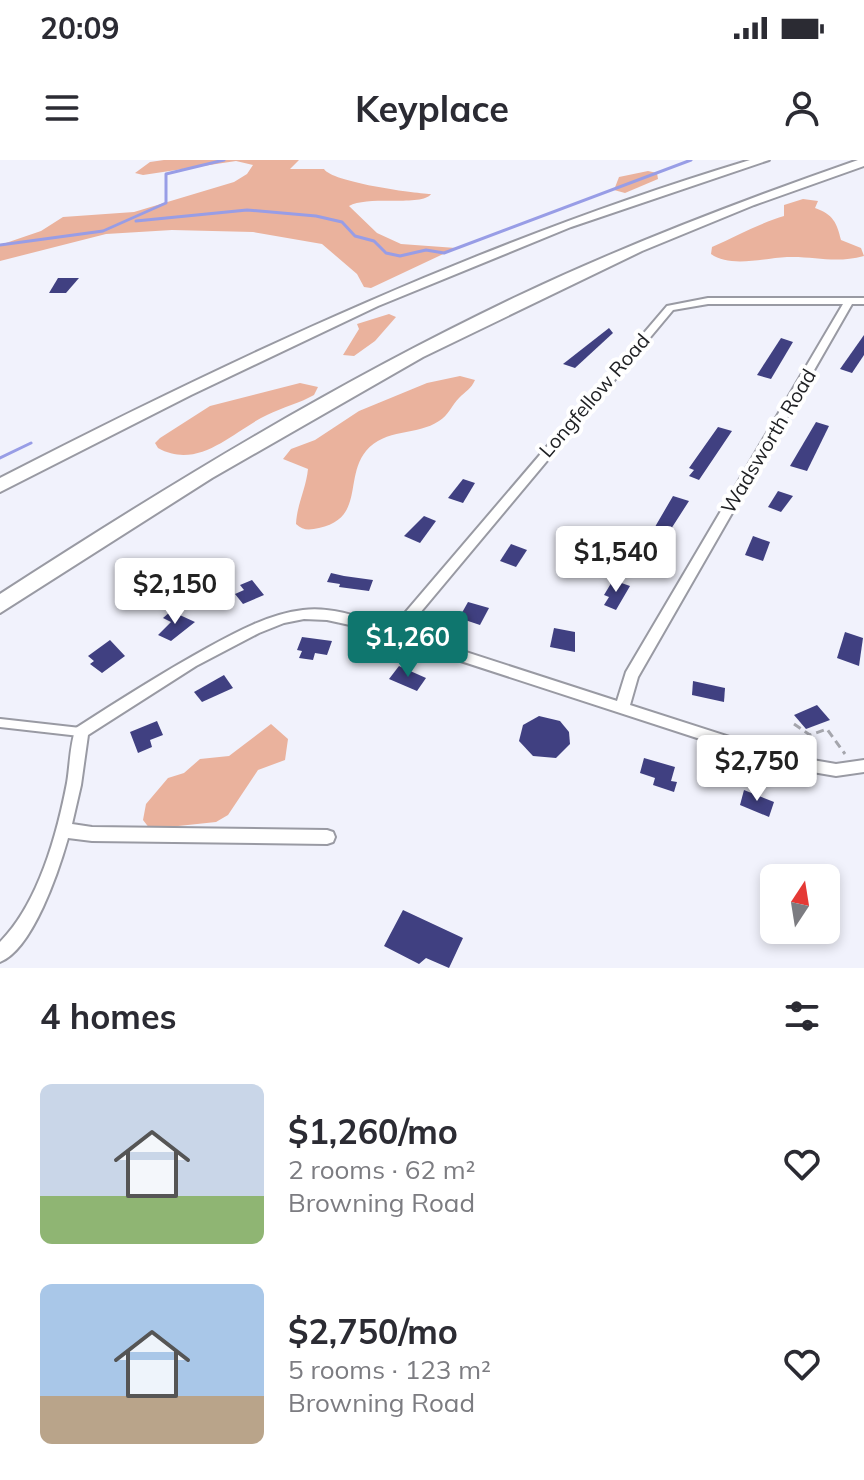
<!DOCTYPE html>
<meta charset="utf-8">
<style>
:root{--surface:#fff;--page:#f7f7f7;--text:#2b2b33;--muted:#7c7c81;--accent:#0f766e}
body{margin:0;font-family:Mulish,sans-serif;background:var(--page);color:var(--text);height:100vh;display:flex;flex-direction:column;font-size:30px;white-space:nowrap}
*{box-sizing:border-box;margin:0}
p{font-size:26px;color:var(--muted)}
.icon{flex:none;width:44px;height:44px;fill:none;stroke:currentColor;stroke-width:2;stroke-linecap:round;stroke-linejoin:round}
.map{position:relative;height:808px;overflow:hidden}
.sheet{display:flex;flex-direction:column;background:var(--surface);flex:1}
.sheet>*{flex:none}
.needle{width:52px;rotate:12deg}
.fabs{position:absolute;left:760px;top:704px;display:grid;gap:16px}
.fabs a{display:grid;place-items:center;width:80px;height:80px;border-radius:12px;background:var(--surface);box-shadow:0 4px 12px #0003;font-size:40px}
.price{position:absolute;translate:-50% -68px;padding:0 18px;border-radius:8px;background:#fff;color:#222;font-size:26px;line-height:52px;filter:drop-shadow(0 2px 4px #0008)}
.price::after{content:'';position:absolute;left:50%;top:48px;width:24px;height:18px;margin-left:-12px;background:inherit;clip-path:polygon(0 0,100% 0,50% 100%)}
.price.selected{background:var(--accent);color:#fff}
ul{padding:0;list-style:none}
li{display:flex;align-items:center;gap:24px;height:200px;padding:0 40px}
li span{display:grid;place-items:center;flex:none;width:224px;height:160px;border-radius:12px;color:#555}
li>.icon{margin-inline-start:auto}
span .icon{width:96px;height:96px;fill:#fffc;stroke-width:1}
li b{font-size:34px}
h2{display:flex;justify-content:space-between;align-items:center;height:96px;padding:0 40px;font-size:34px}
.status{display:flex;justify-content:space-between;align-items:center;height:56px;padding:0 40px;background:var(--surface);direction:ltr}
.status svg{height:22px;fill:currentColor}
header{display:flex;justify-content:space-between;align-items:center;height:104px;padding:0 40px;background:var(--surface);font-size:36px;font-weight:700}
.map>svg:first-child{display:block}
.green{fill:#eab29d}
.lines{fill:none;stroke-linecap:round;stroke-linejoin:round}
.stream{stroke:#989de6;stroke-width:3}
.building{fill:#404081}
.lane-casing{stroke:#999aa3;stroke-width:12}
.street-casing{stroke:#999aa3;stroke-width:4}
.highway-casing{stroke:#999aa3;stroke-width:4}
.path{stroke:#a5a6ad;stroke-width:3;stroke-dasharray:8 5;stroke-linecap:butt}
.lane{stroke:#fff;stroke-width:8}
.street{fill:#fff;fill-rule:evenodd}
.highway{fill:#fff;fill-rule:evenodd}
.labels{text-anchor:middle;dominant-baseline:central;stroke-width:8;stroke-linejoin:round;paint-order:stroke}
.street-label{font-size:20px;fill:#202124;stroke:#fff}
</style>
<div class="status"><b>20:09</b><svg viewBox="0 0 49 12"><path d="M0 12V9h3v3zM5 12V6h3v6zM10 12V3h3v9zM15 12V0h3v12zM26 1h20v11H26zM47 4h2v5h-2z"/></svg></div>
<header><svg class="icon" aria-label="menu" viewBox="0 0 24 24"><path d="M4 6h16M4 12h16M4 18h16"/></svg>Keyplace<svg class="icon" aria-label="person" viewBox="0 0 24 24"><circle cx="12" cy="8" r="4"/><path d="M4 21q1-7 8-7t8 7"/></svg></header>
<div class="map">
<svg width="864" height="808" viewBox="0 0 864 808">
<rect width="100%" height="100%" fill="#f1f2fc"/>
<g class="green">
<path d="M 164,0 L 299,0 L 290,9 L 324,9 C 332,22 411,33 431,34 C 422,47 368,35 349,46 L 377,73 L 401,84 L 456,88 L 371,128 L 364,127 L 357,114 L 322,84 L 253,72 L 172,70 L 106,74 L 0,101 L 0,85 L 41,71 L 63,57 L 134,52 L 234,22 L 247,14 L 253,5 L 236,1 L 143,15 L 135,13 L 150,2 Z"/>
<path d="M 648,11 L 657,13 L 658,19 L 625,33 L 614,30 L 619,17 Z"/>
<path d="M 803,39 L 818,41 L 815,48 C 833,54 837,63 841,80 L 861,88 L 864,96 C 834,104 816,96 787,97 C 765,98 730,108 711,94 L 712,87 C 737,76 758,64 784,56 L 784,45 Z"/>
<path d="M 389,154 L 396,157 L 375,181 L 354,196 L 343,195 L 359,169 L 357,164 Z"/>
<path d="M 460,216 L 475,220 C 471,229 466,231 459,238 C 452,245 448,256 439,261 C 417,276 385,268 366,291 C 344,318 365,358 319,368 C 310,370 303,371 296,364 C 297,344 306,329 308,309 L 283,299 L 291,289 L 315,280 L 359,251 L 427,223 Z"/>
<path d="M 300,223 L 318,227 L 314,235 C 300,243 283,247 267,255 C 233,271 199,311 158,288 L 155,283 L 160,278 L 210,246 Z"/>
<path d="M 271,564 L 288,579 L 285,600 L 258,610 L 228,655 L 216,662 L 150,669 L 143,660 L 146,644 L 168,618 L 184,613 L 200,599 L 229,596 Z"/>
</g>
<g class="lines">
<g class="stream">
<path d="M 136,61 L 247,50 L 316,56 L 342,62 L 355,76 L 374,81 L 386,93 L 400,96 L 426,90 L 444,93 L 691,0"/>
<path d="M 0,85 L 103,71 L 166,43 L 166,14 L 224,0"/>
<path d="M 0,298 L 31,283"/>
</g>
</g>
<g class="building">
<path d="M 58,118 L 79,118 L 66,133 L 49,133 Z"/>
<path d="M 609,168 L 613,173 L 575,208 L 563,204 Z"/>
<path d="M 864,175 L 864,195 L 852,213 L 840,209 Z"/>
<path d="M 781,178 L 793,182 L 771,219 L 757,215 Z"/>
<path d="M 816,262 L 829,266 L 807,311 L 790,306 Z"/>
<path d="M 718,267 L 732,271 L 699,320 L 689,316 L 694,310 L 689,308 Z"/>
<path d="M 463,319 L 475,323 L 463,343 L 448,338 Z"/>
<path d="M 778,331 L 793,336 L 781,352 L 768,347 Z"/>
<path d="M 673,336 L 689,341 L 653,397 L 637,391 L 641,384 L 636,382 L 643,370 L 652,372 Z"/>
<path d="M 424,356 L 436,361 L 420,383 L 404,376 Z"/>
<path d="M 753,376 L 770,382 L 763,401 L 745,395 Z"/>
<path d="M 511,384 L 527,390 L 516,407 L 500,401 Z"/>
<path d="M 331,413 L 344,416 L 373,420 L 369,431 L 339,427 L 340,424 L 327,422 Z"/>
<path d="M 252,420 L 264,435 L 243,444 L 235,434 L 244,430 L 240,425 Z"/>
<path d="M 613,420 L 630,426 L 616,450 L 604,445 L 609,437 L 604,435 Z"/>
<path d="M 468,442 L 489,448 L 480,465 L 459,458 Z"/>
<path d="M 171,451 L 195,462 L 171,481 L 158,475 L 171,462 L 163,458 Z"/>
<path d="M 554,468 L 575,472 L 575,492 L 550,487 Z"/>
<path d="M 845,472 L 863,478 L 859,506 L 837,498 Z"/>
<path d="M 302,477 L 332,481 L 327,495 L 315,493 L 313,500 L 299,498 L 302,491 L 297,490 Z"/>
<path d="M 110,480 L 125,496 L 102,513 L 90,504 L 94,501 L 88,496 Z"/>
<path d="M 399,506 L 426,518 L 417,531 L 389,519 Z"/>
<path d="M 224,515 L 233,528 L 202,542 L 194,532 Z"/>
<path d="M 693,521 L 725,528 L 724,542 L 692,535 Z"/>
<path d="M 817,545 L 830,560 L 806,569 L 794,555 Z"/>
<path d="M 539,556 L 560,561 L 569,572 L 570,584 L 556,598 L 533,596 L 519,581 L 523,565 Z"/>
<path d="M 157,561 L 163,575 L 150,580 L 152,587 L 138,593 L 130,572 Z"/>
<path d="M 644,598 L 675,607 L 671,621 L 677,622 L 674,632 L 653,625 L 655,618 L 640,613 Z"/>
<path d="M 744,630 L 774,642 L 769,657 L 740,645 Z"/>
<path d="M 403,750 L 463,778 L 449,808 L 426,798 L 419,804 L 384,786 Z"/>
</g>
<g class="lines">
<defs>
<path id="lane" d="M 0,563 L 80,572"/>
<path id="street" d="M 708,138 L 864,138 L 864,144 L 852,144 L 638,517 L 630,545 L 789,596 L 836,604 L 864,600 L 864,612 L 836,616 L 789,608 L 350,465 L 327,460 L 304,459 L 284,463 L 259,473 L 196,506 L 88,575 L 81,625 L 72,664 L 92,667 L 327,670 L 333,672 L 335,677 L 333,682 L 327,684 L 92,681 L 68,678 C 59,710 33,789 0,802 L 0,782 C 38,744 57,675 67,623 C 70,605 70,584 76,568 C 119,540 162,513 207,488 C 236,472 269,454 303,450 C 333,446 365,459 392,468 L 667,146 ZM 708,144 L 843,144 L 626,512 L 617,541 L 404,472 L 673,150 Z"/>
<g id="highway">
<path d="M 750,0 L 769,0 L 571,67 L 378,146 L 191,235 L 0,332 L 0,318 C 243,193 488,79 750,0 Z"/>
<path d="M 858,0 L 864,0 L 864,6 L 754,45 L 642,91 L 423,197 L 212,318 L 0,453 L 0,434 C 168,325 339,221 520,135 C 630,83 743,40 858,0 Z"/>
</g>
</defs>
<use href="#lane" class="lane-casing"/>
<use href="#street" class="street-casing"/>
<use href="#highway" class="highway-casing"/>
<path class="path" d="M 794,564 L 810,575 L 827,569 L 845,594"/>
<use href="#lane" class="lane"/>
<use href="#street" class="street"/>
<use href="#highway" class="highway"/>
</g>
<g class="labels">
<g class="street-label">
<text transform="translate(594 235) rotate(-49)">Longfellow Road</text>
<text transform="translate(768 281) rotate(-59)">Wadsworth Road</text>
</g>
</g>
</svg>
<div class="fabs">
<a><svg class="needle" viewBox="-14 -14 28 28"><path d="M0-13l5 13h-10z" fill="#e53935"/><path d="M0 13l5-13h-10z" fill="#7c7c81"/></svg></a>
</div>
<b class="price" style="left:616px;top:434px">$1,540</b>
<b class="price" style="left:175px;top:466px">$2,150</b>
<b class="price selected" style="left:408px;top:519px">$1,260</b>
<b class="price" style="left:757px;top:643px">$2,750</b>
</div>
<section class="sheet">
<h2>4 homes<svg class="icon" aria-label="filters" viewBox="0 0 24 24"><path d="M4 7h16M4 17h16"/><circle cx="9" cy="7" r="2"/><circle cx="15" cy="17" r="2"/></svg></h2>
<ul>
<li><span style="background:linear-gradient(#c9d6e8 70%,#8fb573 0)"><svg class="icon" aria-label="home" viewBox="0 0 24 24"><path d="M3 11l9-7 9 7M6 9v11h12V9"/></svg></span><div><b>$1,260/mo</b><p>2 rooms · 62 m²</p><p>Browning Road</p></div><svg class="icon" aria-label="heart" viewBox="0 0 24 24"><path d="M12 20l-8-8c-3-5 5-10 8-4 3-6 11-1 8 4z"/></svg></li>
<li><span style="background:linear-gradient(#a9c7e8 70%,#b9a48a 0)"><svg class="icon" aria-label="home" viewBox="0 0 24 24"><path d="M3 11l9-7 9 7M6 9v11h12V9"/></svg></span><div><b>$2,750/mo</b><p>5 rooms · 123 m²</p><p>Browning Road</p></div><svg class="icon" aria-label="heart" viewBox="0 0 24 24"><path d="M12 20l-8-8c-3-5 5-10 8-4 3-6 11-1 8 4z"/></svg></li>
</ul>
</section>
